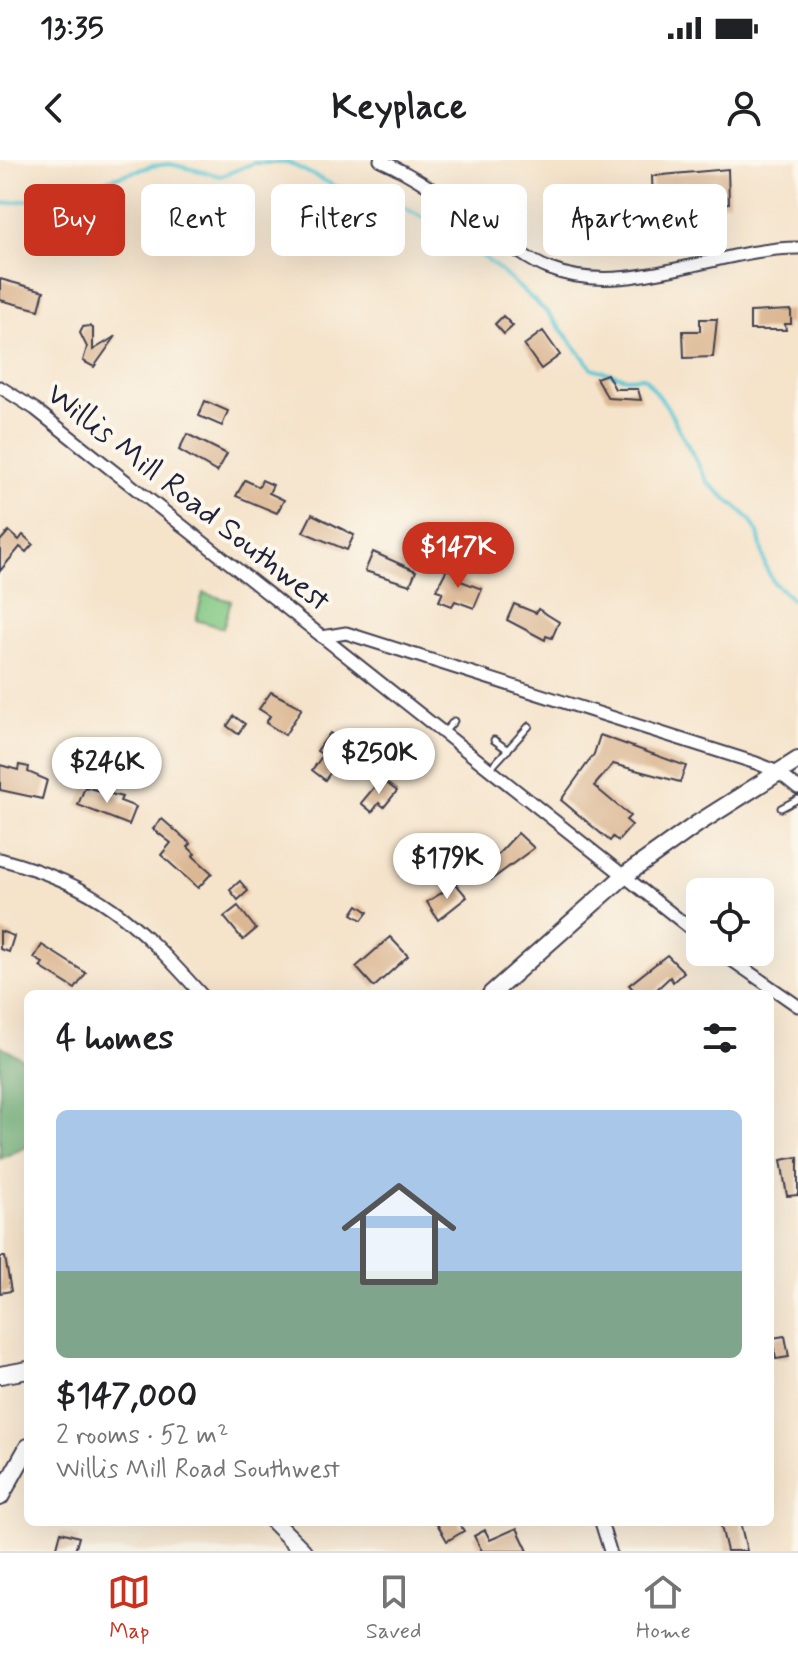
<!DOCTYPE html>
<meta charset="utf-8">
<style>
:root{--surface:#fff;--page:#f6f6f6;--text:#202124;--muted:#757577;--line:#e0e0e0;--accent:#c8321e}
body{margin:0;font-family:Mynerve,sans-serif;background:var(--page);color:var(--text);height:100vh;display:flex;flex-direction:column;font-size:30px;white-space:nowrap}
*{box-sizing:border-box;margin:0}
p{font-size:26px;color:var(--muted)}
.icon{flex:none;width:44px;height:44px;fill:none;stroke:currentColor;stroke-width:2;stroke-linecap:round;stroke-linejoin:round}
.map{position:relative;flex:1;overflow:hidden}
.details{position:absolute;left:24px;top:830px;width:750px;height:536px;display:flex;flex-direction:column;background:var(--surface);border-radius:12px;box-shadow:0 8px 32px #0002}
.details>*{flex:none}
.guide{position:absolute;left:24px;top:24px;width:750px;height:72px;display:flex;gap:16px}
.fabs{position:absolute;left:686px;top:718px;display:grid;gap:16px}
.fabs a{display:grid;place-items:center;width:88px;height:88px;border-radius:12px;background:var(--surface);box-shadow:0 8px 32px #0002;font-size:40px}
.price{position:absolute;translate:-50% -68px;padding:0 18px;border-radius:28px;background:#fff;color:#222;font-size:26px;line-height:52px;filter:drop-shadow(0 2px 4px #0008)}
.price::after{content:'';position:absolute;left:50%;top:48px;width:24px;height:18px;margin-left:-12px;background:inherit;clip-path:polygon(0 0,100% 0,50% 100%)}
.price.on{background:var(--accent);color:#fff}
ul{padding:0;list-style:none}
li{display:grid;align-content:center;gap:16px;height:424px;padding:0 32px}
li+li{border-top:2px solid var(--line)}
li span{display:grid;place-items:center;height:248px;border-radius:12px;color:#555}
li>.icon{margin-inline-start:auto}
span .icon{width:144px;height:144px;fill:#fffc;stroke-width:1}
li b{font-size:34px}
h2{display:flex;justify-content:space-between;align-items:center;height:96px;padding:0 32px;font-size:34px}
.pill{padding:0 28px;border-radius:12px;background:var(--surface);box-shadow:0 8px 32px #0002;font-size:28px;line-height:72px}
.pill.on{background:var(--accent);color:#fff}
.status{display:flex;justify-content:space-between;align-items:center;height:56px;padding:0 40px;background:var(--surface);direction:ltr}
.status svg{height:22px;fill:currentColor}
header{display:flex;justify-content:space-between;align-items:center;height:104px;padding:0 32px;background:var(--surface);font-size:36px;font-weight:700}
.tabs{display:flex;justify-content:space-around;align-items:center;height:112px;border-top:2px solid var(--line);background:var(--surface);font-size:22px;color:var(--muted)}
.tabs a{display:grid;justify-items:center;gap:4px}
.tabs .on{color:var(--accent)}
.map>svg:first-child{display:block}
.green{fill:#82c884;stroke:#527560;stroke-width:2}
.forest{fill:#69ac72;stroke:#466756;stroke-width:2}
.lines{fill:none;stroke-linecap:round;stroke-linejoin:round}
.stream{stroke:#5bc7d4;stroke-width:4}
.building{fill:#dcb793}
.lane-casing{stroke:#423f50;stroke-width:9}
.street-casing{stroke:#423f50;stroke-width:15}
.secondary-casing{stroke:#423f50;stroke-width:20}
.lane{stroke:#fff;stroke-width:5}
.street{stroke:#fff;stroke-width:11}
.secondary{stroke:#fff;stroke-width:16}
.labels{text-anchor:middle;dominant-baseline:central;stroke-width:8;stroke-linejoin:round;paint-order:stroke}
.street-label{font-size:32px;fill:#22223b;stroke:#fbf7ec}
</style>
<div class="status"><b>13:35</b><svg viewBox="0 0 49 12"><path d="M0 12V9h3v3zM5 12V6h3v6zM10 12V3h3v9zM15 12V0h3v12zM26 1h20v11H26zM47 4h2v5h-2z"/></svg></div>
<header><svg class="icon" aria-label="back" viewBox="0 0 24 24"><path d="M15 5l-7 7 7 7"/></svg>Keyplace<svg class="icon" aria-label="person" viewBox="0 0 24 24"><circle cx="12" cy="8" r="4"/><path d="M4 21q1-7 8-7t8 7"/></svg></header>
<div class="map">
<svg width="798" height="1391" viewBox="0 0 798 1391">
<rect width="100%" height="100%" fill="#fbf7ec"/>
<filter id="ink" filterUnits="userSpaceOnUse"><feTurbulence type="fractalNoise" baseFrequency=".0125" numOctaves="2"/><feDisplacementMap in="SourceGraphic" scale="16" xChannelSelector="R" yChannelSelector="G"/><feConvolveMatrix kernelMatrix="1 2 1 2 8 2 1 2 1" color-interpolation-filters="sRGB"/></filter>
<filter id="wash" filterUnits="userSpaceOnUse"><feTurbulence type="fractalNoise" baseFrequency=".006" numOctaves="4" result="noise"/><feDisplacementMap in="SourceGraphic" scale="32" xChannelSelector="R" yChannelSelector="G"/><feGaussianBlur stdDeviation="1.8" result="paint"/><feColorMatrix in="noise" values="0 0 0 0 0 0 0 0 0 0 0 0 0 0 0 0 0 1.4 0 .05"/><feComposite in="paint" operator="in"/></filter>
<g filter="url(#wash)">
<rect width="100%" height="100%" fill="#f5e3ca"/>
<path class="green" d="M 203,433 L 231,441 L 223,468 L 196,460 Z"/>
<path class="forest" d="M 0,885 L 28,902 L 28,986 L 0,999 Z"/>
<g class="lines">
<path class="stream" d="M 0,44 L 51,37 L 152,6 L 170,4 L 221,16 L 254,3 L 289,3 L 337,27 L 405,48 L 452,73 L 495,106 L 548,153 L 592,208 L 626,218 L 644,217 L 666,245 L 708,323 L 749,358 L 758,373 L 766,408 L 774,423 L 798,444"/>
</g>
<g id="blocks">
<g class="building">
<path d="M 728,9 L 729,43 L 715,44 L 714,38 L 653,41 L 652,16 Z"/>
<path d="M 0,119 L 44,131 L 39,150 L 0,140 Z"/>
<path d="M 791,150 L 791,164 L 785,164 L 786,170 L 750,170 L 750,152 Z"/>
<path d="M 503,156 L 513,166 L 504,174 L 495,164 Z"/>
<path d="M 700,159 L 717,159 L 713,197 L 684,198 L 683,171 L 700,171 Z"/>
<path d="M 89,166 L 93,168 L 93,190 L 116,176 L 94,207 L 83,201 L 87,187 L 80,173 L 83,167 Z"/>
<path d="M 543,171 L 560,195 L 541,209 L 524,185 Z"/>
<path d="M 607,214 L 615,229 L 638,229 L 641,240 L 608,238 L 596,218 Z"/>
<path d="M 205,241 L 228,251 L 222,266 L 199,256 Z"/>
<path d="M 187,274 L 227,294 L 217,312 L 179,290 Z"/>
<path d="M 245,320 L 259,327 L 262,320 L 273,325 L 269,333 L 284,340 L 277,353 L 236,336 Z"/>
<path d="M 312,354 L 354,375 L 347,390 L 303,372 Z"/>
<path d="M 9,371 L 19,380 L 23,375 L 33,384 L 26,392 L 20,387 L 0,411 L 0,381 Z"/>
<path d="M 373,392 L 416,411 L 410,425 L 365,411 Z"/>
<path d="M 447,409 L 461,414 L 458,420 L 482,429 L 474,448 L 455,441 L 452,446 L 439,441 L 443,432 L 436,430 Z"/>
<path d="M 514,444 L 536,453 L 538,449 L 559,462 L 552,478 L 546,476 L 545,480 L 507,460 Z"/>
<path d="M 271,532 L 302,548 L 285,575 L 266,563 L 270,556 L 259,549 Z"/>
<path d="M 234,556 L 245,564 L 238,574 L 227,566 Z"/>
<path d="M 330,573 L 362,595 L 347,615 L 335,606 L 325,620 L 312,610 L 323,595 L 317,591 Z"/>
<path d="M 600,575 L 686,606 L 680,622 L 613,604 L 594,626 L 630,656 L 626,660 L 632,665 L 618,681 L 613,677 L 610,681 L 561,640 L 594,594 Z"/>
<path d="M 0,605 L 18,610 L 19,605 L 29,607 L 28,612 L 47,620 L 42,639 L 0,630 Z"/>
<path d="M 381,619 L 397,631 L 384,647 L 379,643 L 372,652 L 361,643 Z"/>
<path d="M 85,627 L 122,637 L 120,641 L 136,647 L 129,665 L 78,645 Z"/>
<path d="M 162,659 L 191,684 L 188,687 L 195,694 L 193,696 L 212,713 L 198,728 L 161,695 L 171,683 L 153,669 Z"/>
<path d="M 518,673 L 534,688 L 491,720 L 482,711 Z"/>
<path d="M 240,721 L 248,731 L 238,740 L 230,730 Z"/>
<path d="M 456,724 L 467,737 L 438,760 L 427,742 Z"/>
<path d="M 358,745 L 368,752 L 362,760 L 352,754 Z"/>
<path d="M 238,746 L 256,769 L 243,780 L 224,757 Z"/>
<path d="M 0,771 L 14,776 L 9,792 L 0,789 Z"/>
<path d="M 390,777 L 408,796 L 374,827 L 356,807 Z"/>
<path d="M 42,785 L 86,813 L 75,829 L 40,807 L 43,803 L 34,798 Z"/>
<path d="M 667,795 L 684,812 L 673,822 L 670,817 L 652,834 L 637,834 L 629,825 Z"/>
<path d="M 798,997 L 798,1035 L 787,1036 L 781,1000 Z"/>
<path d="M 0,1097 L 5,1097 L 11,1131 L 0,1133 Z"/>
<path d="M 785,1176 L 789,1197 L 776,1199 L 772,1178 Z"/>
<path d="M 436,1362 L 458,1362 L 464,1371 L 447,1381 Z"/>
<path d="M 720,1362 L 740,1362 L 747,1391 L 727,1391 Z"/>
<path d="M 517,1368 L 528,1391 L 482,1391 L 474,1376 L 485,1370 L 490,1380 Z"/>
<path d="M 61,1372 L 79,1377 L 75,1391 L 56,1391 Z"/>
</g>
</g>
</g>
<g filter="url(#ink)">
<use href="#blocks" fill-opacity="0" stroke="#423f50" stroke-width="2"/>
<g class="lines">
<defs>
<g id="lane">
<path d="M 444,572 L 454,561"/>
<path d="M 494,580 L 508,590"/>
<path d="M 490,609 L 529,566"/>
<path d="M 781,648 L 798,639"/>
</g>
<g id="street">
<path d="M 380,0 C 420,18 453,43 489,69 C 508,84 527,100 550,109 C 626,139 719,88 798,88"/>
<path d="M 0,227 L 35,249 L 700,776"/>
<path d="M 322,477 L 346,473 L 756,603 L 778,612 L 798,628"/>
<path d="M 0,699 C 99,726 134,760 201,834"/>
<path d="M 720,792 L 798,846"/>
<path d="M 601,1362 L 610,1391"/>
</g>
<g id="secondary">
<path d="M 491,834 L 624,716 L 697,664 L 798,600"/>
<path d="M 0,1215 L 28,1210"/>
<path d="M 0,1337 L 28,1287"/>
<path d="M 274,1362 L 303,1391"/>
</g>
</defs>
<use href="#lane" class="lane-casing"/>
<use href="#street" class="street-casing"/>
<use href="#secondary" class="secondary-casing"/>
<use href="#lane" class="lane"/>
<use href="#street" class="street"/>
<use href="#secondary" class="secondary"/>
</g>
</g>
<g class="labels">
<g class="street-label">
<text transform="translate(188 338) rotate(38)">Willis Mill Road Southwest</text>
</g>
</g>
</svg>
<div class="fabs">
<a><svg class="icon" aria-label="locate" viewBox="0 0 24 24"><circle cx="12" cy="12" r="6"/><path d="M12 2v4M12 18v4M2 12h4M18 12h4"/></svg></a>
</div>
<b class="price on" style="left:458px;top:430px">$147K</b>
<b class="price" style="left:379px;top:636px">$250K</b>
<b class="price" style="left:107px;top:645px">$246K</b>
<b class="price" style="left:447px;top:741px">$179K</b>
<div class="guide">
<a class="pill on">Buy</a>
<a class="pill">Rent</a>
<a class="pill">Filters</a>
<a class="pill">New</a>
<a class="pill">Apartment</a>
</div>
<section class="details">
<h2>4 homes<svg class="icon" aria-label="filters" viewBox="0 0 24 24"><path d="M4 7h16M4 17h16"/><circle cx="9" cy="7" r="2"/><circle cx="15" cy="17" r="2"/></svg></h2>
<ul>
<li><span style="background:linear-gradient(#a9c7e8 65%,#7fa58c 0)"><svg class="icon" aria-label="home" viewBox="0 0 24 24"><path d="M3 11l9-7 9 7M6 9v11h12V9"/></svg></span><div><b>$147,000</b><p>2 rooms · 52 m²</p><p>Willis Mill Road Southwest</p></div></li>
</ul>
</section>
</div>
<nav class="tabs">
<a class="on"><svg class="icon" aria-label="map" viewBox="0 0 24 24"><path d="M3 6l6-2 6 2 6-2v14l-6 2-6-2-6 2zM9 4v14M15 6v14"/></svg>Map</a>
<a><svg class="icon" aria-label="saved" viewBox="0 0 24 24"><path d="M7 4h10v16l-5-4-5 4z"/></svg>Saved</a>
<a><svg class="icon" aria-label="home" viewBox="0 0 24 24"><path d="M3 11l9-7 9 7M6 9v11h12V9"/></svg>Home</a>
</nav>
